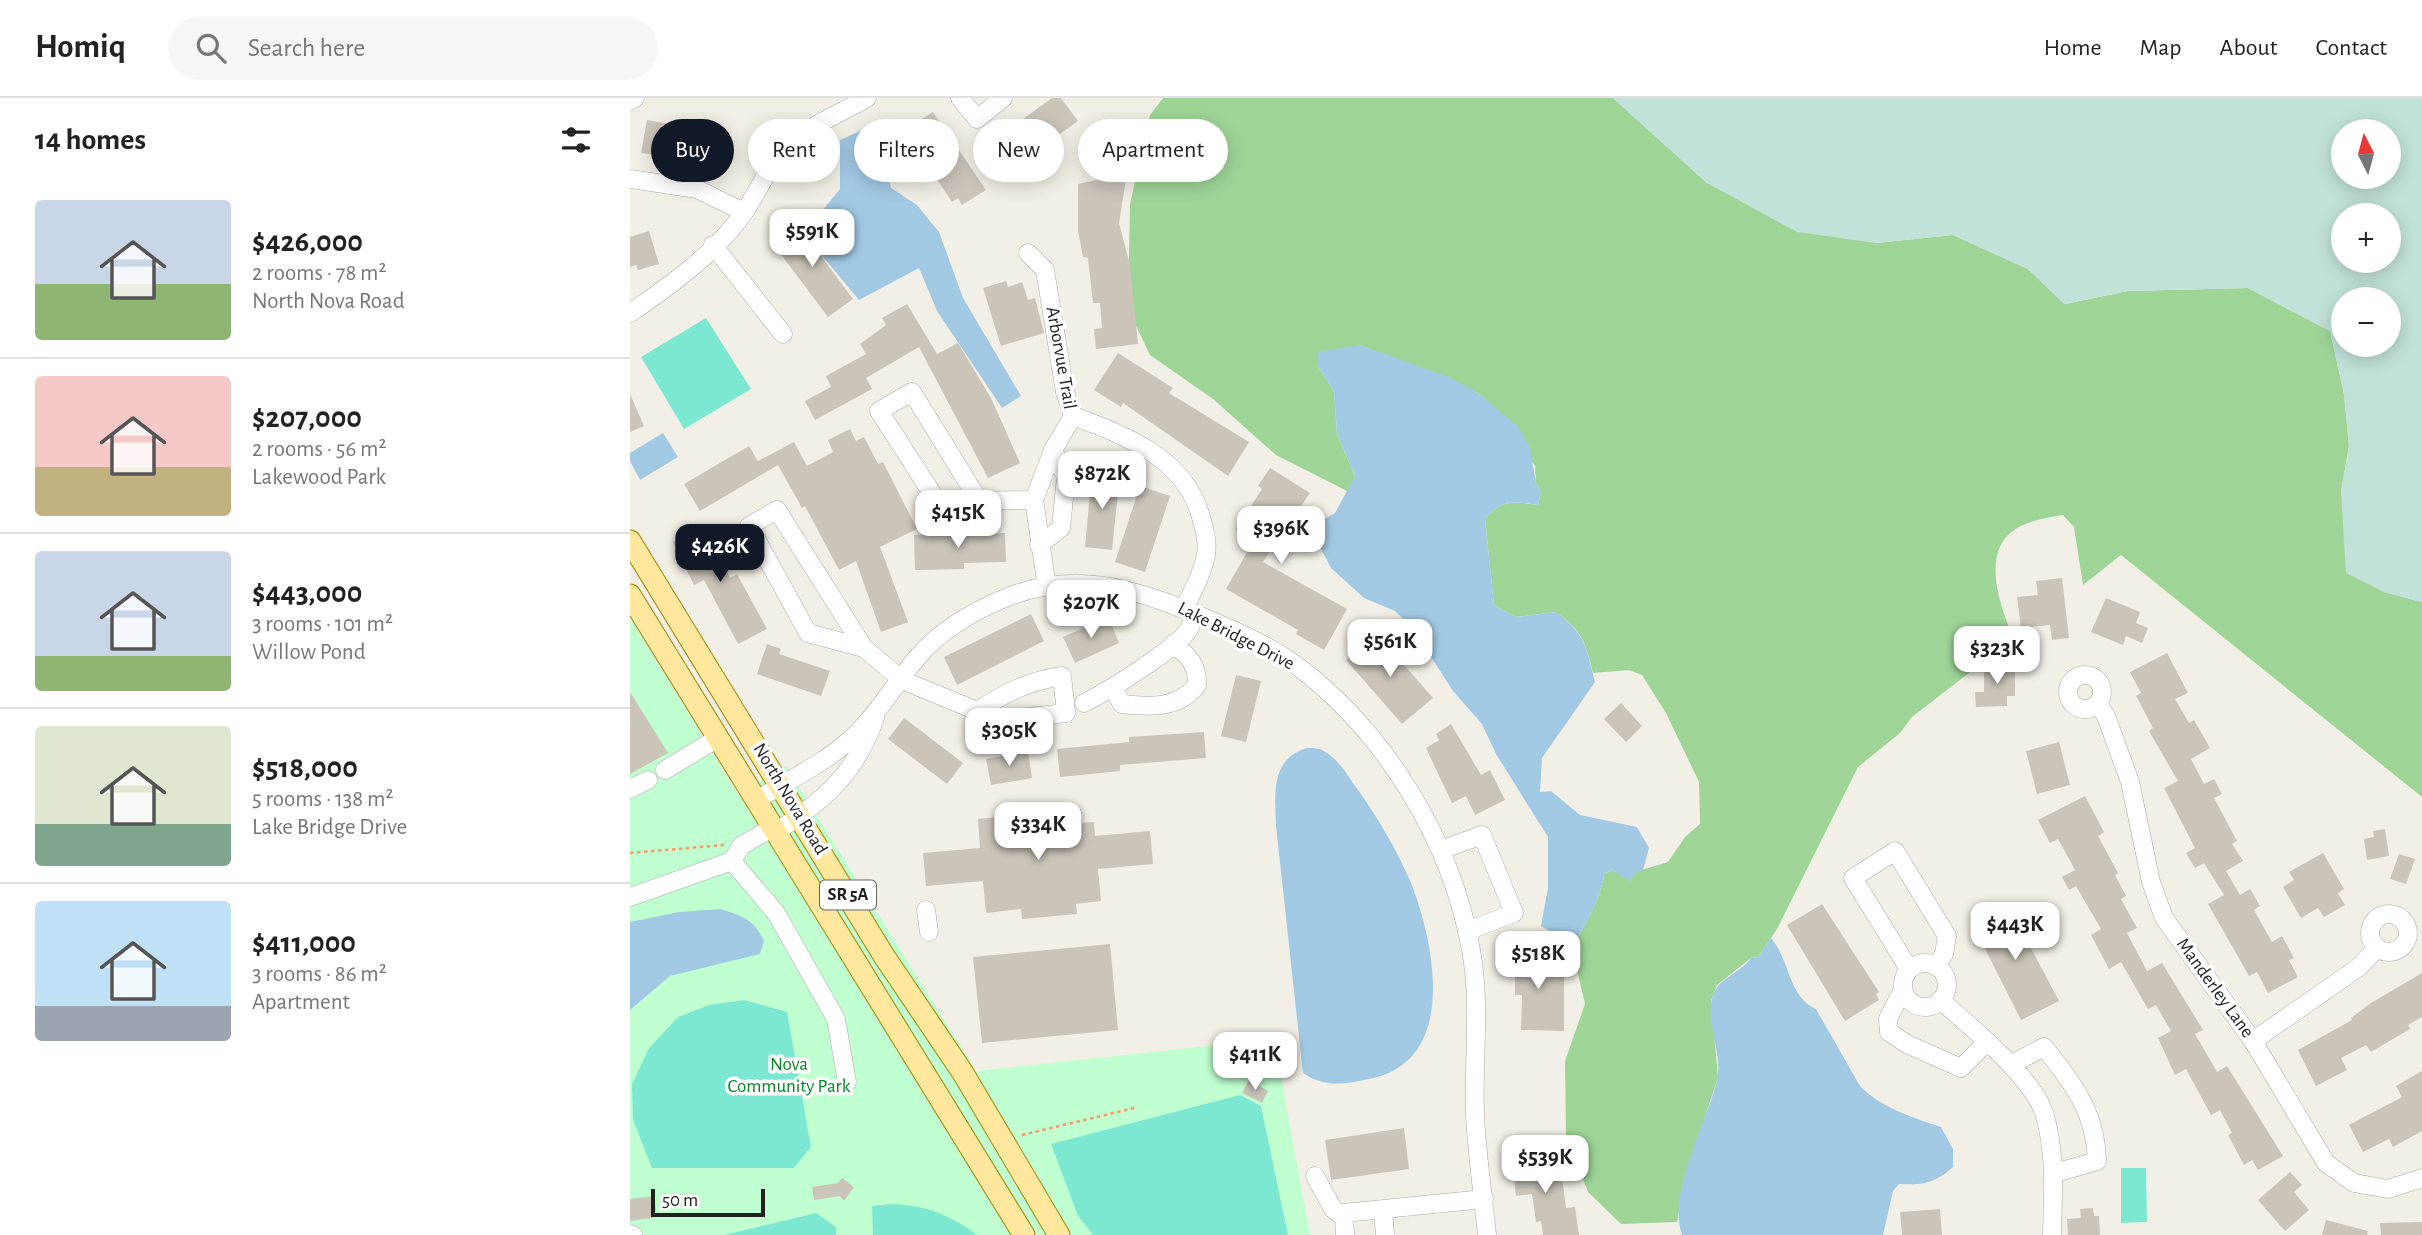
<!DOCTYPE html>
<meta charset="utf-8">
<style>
:root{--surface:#fff;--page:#f6f6f6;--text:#222;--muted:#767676;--line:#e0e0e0;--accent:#111827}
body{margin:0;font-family:"Alegreya Sans",sans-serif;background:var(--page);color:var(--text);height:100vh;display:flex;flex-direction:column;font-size:26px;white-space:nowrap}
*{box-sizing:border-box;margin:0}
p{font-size:23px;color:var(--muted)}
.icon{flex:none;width:38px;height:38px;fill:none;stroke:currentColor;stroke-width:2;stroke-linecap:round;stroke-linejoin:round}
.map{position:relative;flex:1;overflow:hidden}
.details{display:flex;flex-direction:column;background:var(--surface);width:630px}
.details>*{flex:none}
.top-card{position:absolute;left:21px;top:21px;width:665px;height:63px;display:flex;gap:14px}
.needle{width:46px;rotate:354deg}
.controls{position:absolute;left:1701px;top:21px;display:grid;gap:14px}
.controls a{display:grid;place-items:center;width:70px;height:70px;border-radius:50%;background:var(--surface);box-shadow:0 4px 18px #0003;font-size:35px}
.scale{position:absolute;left:21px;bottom:18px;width:114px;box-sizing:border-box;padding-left:7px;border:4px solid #212121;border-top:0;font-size:19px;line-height:24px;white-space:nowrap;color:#212121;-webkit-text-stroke:5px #fff;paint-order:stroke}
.price{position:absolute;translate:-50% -60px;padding:0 16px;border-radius:14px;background:#fff;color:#222;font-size:23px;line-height:46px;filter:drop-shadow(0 2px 4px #0008)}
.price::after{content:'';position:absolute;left:50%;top:42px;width:21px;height:16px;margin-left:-10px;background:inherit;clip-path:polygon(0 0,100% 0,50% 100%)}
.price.active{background:var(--accent);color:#fff}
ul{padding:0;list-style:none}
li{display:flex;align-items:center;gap:21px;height:175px;padding:0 35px}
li+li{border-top:2px solid var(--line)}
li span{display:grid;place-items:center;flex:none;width:196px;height:140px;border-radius:7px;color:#555}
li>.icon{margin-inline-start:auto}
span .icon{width:84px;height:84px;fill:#fffc;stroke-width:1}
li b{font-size:30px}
h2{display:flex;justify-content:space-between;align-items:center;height:84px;padding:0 35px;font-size:30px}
.chip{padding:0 24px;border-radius:32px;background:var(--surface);box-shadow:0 4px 18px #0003;font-size:24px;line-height:63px}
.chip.active{background:var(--accent);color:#fff}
header{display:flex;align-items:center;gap:42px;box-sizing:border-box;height:98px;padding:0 35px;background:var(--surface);border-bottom:2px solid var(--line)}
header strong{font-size:33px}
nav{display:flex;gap:38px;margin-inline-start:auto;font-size:24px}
.search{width:490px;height:63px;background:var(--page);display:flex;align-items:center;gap:18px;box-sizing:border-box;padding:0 24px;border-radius:38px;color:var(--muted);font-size:26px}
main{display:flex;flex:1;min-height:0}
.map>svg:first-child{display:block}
.forest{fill:#9ed597}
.wetland{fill:#c1e2d9;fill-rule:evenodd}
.park{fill:#c0ffd0}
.pitch{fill:#7de8d2}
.water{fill:#a2c9e4}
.building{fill:#cac4b9}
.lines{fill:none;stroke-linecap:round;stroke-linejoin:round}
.minor-casing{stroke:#a8a8a8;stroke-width:19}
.major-casing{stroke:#9d8500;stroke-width:23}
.path{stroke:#ff946a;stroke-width:2.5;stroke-dasharray:3.5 3.5;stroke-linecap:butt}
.minor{stroke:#fff;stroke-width:18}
.major{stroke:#ffe79e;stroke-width:21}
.labels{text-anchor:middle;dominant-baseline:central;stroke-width:7;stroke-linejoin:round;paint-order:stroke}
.shield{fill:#fff;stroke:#646464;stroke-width:2}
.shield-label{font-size:18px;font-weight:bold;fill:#212121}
.street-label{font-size:19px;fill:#212121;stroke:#fff}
.park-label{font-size:19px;fill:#018724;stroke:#fff}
</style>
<header>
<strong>Homiq</strong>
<div class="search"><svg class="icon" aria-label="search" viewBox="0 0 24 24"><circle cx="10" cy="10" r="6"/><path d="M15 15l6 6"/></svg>Search here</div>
<nav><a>Home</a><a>Map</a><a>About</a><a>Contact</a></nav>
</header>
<main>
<section class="details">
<h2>14 homes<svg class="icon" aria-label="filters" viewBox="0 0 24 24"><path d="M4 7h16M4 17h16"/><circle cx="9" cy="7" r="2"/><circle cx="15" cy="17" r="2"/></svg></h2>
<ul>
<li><span style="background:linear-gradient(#c9d6e8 60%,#8fb573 0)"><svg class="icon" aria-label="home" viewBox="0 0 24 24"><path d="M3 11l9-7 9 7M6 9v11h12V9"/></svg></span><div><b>$426,000</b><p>2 rooms · 78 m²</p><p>North Nova Road</p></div></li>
<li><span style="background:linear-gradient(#f6c9c9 65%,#c2b280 0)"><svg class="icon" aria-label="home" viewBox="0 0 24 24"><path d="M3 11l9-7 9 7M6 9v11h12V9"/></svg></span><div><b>$207,000</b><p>2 rooms · 56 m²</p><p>Lakewood Park</p></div></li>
<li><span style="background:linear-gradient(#c9d6e8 75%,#8fb573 0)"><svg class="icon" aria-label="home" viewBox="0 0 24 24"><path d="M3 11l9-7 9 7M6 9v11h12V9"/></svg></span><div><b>$443,000</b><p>3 rooms · 101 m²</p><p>Willow Pond</p></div></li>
<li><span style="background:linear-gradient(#dfe7d0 70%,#7fa58c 0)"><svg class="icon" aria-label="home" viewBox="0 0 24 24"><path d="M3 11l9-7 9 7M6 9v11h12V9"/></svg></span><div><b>$518,000</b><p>5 rooms · 138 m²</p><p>Lake Bridge Drive</p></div></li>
<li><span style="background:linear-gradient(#bfe0f5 75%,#9aa5b1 0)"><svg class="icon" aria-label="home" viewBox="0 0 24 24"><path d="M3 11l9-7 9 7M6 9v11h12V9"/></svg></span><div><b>$411,000</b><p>3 rooms · 86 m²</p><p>Apartment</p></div></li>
</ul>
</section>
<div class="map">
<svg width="1792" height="1137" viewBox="0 0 1792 1137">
<rect width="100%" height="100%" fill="#f2f0e6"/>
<path class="forest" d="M 533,0 L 983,0 L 1077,85 L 1246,145 L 1323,137 L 1398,171 L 1435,206 L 1498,193 L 1618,190 L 1700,233 L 1714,296 L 1719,348 L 1711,394 L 1754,494 L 1792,504 L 1792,699 L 1491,457 L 1453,487 L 1444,429 L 1433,417 C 1415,420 1394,423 1380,435 C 1352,460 1371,512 1384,540 L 1282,619 L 1270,635 L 1228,669 L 1147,831 L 1128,859 L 1121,860 L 1087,887 L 1081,903 L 1088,979 L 1054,1085 L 1047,1124 L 991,1126 L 958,1094 L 936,1038 L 935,963 L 955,906 L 941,846 C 954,836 973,792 974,776 L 982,772 L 995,777 L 1038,764 L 1055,739 L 1070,726 L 1069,684 L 1036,615 L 1012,577 L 999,572 L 963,575 C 955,543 953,534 926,514 L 886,519 L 864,507 L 855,421 C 871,401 884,403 908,407 L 911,394 L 906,384 L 905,368 L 867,312 L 848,295 L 730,247 L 688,268 L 704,294 L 707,336 L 725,378 L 719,394 L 646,357 L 583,301 L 520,257 L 498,211 L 500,106 L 520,17 Z"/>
<path class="wetland" d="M 983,0 L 1792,0 L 1792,504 L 1754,494 L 1716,475 L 1711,394 L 1719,348 L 1714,296 L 1700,233 L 1618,190 L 1498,193 L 1434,206 L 1398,171 L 1323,137 L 1246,145 L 1167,134 L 1077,85 ZM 1713,33 L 1759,33 L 1759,79 L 1713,79 ZM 1713,117 L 1759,117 L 1759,163 L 1713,163 ZM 1713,201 L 1759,201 L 1759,247 L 1713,247 Z"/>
<path class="park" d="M 0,520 L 108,696 L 156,668 L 346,973 L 644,941 L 680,1137 L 0,1137 Z"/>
<g class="pitch">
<path d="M 76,220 L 121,291 L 54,331 L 11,259 Z"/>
<path d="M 114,902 L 157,914 L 181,1049 L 164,1070 L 22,1070 L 3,1022 L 2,986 L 19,950 L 48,919 L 79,907 Z"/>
<path d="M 610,997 L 631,1008 L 658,1137 L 463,1137 L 448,1118 L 421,1046 Z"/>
<path d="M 1491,1070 L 1516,1070 L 1517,1124 L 1491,1125 Z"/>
<path d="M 262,1106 C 296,1107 320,1117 347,1137 L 243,1137 L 242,1108 Z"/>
<path d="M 186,1115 L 206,1129 L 206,1137 L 94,1137 Z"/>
</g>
<g class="water">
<path d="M 248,25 L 261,90 L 287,107 L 309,134 L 333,200 L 391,298 L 372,310 L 307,213 L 289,170 L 229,202 L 189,154 L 183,124 L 210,91 L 210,42 Z"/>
<path d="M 730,247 L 819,279 L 848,295 L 888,329 L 899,347 L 906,384 L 911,394 L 908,407 C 884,403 871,401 855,421 L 864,507 L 886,519 L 926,514 C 956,536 956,549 965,584 L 912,660 L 910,694 L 921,693 L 950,717 L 1007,729 L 1019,750 L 1013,772 L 1003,776 L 1002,784 L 982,772 L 974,776 C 973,792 954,836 941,846 L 911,828 L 918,790 L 918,739 L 866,656 L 852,626 L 823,593 L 782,529 L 765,513 L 734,500 L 701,470 L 690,449 L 687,435 L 691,423 L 705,415 L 725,378 L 707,336 L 704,294 L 688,268 L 688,254 Z"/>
<path d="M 33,335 L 48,359 L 10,382 L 0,363 L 0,355 Z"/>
<path d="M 677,650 C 681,650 688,650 692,652 C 709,660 720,682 731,696 C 750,724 768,754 781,785 C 805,846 829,964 739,981 C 714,986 695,990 673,975 L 646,728 C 645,696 640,661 677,650 Z"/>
<path d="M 90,811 C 111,817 124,821 134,843 L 130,856 L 40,878 L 0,912 L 0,824 L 49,814 Z"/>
<path d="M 1141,840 C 1160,862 1158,898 1186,911 L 1230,988 C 1250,1009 1283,1020 1311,1029 L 1323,1051 L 1323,1069 C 1304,1086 1293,1087 1269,1086 L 1263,1093 L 1253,1137 L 1052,1137 C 1037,1094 1077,1025 1087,982 C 1093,956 1076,927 1082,901 C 1086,880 1110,876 1121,860 L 1128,859 Z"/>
</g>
<g class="building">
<path d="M 422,0 L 431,0 L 448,23 L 413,48 L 419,55 L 404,65 L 379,31 Z"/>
<path d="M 303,14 L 356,92 L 332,107 L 328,100 L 322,104 L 275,32 Z"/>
<path d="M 17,22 L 62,30 L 61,38 L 78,41 L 74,63 L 11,55 Z"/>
<path d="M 500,56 L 489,125 L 500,167 L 508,246 L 466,251 L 464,231 L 472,230 L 470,205 L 463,205 L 458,160 L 453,159 L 448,133 L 448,86 L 467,82 L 470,62 Z"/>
<path d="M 169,122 L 185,144 L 182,146 L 223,201 L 198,219 L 141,143 Z"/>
<path d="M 19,133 L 29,166 L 8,172 L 6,167 L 0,169 L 0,139 Z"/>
<path d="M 376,183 L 378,189 L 392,184 L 398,202 L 405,200 L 414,235 L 371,248 L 353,190 Z"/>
<path d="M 277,206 L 307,256 L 328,245 L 361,300 L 390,365 L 358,380 L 289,249 L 236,280 L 242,291 L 185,322 L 175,303 L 201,289 L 196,278 L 236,256 L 230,246 L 256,227 L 252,220 Z"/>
<path d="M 488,255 L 543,290 L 539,295 L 619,344 L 598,378 L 493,305 L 491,309 L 464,292 Z"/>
<path d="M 0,296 L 14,328 L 0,334 Z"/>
<path d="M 220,331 L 226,343 L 234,339 L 248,366 L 253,364 L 287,431 L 250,449 L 278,524 L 251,534 L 226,463 L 209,472 L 175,408 L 172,410 L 148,367 L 70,413 L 54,386 L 119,348 L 128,363 L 164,344 L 177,368 L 203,354 L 198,342 Z"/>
<path d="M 640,370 L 680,395 L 633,464 L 717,511 L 694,552 L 666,536 L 668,532 L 596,491 L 624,442 L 606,431 L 632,391 L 628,388 Z"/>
<path d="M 462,374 L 490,376 L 482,452 L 455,449 Z"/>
<path d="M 510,388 L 540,398 L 515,474 L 485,464 Z"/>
<path d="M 75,428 L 100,480 L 107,476 L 137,531 L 108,546 L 74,482 L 64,487 L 43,444 Z"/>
<path d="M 375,435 L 376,464 L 334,465 L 334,471 L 285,472 L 284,437 Z"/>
<path d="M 1432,480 L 1439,540 L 1422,542 L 1420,527 L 1391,530 L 1387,499 L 1408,497 L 1406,483 Z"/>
<path d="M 1476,500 L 1510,514 L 1506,525 L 1518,530 L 1512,545 L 1496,538 L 1493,547 L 1461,534 Z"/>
<path d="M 401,516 L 414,543 L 327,587 L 314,559 Z"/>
<path d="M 478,519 L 489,545 L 445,565 L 433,539 Z"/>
<path d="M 747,536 L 803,600 L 772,626 L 716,562 Z"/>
<path d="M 137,546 L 151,551 L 149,556 L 200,573 L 191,598 L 127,576 Z"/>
<path d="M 1537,555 L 1558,595 L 1545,601 L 1559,625 L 1564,622 L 1580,650 L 1561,661 L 1574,686 L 1584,681 L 1592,696 L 1584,700 L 1607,743 L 1602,746 L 1613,763 L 1596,773 L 1610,797 L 1620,791 L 1630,808 L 1624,812 L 1642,844 L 1652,838 L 1664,860 L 1659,862 L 1668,879 L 1638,895 L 1627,874 L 1619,878 L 1578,806 L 1594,797 L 1574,765 L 1565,770 L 1556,755 L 1565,750 L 1534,690 L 1548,683 L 1519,633 L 1523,630 L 1506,598 L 1511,595 L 1500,574 Z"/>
<path d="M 1354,567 L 1385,567 L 1385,598 L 1377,598 L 1377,608 L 1346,609 L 1345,594 L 1354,594 Z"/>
<path d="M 606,577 L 631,583 L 616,644 L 591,638 Z"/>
<path d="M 0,594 L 38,655 L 0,676 Z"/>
<path d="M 991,605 L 1012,628 L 996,644 L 974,621 Z"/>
<path d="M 274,620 L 333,665 L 317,686 L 258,641 Z"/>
<path d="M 821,626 L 851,677 L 860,672 L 875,702 L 845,717 L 836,698 L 822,705 L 796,650 L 809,642 L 806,636 Z"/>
<path d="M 574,634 L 576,660 L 490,667 L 490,673 L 430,679 L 427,651 L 499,644 L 499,639 Z"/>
<path d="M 1429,644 L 1440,687 L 1407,696 L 1396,653 Z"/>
<path d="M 398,654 L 402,680 L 361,687 L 356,661 Z"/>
<path d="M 1455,698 L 1474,734 L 1468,738 L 1488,775 L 1485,777 L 1496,798 L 1491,801 L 1507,830 L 1497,835 L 1517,873 L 1532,865 L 1573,932 L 1565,936 L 1587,974 L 1597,968 L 1653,1058 L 1628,1072 L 1622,1062 L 1614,1067 L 1598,1037 L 1602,1035 L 1590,1012 L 1581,1017 L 1556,971 L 1545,977 L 1528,940 L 1541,933 L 1526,907 L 1518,911 L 1491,864 L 1479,871 L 1461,837 L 1471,831 L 1446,788 L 1439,792 L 1432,779 L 1445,772 L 1428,741 L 1420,745 L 1408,722 Z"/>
<path d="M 451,711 L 452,725 L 464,724 L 465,738 L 520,733 L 523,766 L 468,771 L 471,803 L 446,806 L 447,816 L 392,821 L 391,811 L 356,815 L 353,783 L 296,788 L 293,755 L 350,750 L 348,721 Z"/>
<path d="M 1755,731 L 1759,758 L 1737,762 L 1734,741 L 1744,739 L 1743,733 Z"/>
<path d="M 1693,755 L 1714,791 L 1708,795 L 1715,807 L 1694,819 L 1688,810 L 1671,820 L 1653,789 L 1664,782 L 1659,774 Z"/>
<path d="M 1769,756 L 1785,761 L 1776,786 L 1760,781 Z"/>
<path d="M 1377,805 L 1429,903 L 1391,922 L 1341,823 Z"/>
<path d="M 1192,806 L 1249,894 L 1246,896 L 1249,902 L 1215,923 L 1157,827 Z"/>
<path d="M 480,846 L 488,932 L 352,945 L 343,859 Z"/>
<path d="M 873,855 L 920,856 L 920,871 L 934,871 L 934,933 L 891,932 L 892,897 L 885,897 L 885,869 L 873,869 Z"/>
<path d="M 1792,875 L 1792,919 L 1778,927 L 1780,931 L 1741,954 L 1736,947 L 1711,960 L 1717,972 L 1686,988 L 1668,952 L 1722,922 L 1721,920 L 1741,905 Z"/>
<path d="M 1792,973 L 1792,1033 L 1763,1049 L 1759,1041 L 1733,1054 L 1719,1027 L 1772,999 L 1766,988 Z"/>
<path d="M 619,982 L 638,993 L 632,1005 L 612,995 Z"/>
<path d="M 774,1030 L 779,1071 L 701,1082 L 695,1042 Z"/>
<path d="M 917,1056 L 919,1080 L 932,1079 L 936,1110 L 945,1109 L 949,1137 L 913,1137 L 911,1123 L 906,1124 L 902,1096 L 886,1098 L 882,1060 Z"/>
<path d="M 1660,1074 L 1672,1087 L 1664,1094 L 1679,1112 L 1655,1133 L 1628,1102 Z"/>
<path d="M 212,1080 L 224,1089 L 214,1103 L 210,1098 L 184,1102 L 182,1089 L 208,1085 Z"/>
<path d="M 24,1098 L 27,1119 L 0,1123 L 0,1101 Z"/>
<path d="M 1463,1110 L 1464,1118 L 1469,1118 L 1470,1137 L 1438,1137 L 1437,1121 L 1451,1120 L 1450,1111 Z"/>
<path d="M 1310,1111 L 1312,1137 L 1272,1137 L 1270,1114 Z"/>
<path d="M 1696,1122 L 1738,1133 L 1737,1137 L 1692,1137 Z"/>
<path d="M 1792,1124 L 1792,1137 L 1751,1137 L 1750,1125 Z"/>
</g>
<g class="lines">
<defs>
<g id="minor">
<path d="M 330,0 L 347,21 L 373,0"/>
<path d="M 0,3 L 5,0"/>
<path d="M 0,81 L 67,91 L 114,114"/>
<path d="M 83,147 L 153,236"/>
<path d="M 398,155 L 415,172 L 435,294 L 443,318 L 423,352 L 404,402 L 417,489"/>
<path d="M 0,215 C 40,188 88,153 115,113 C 130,90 139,66 159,47 C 180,27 213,14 237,0"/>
<path d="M 443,318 C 497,338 555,360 571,419 C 575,433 579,448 575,461 C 571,479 562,495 554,510"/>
<path d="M 348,401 L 282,294 L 249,313 L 307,403 L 404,402"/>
<path d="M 409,447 L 431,430 L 436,379 L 423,352"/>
<path d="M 234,550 L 147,412 L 119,428 L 178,535 L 234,550 L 272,582 L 369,622 L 436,615 L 432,578 C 398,583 375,595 347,613"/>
<circle cx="1455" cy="594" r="17"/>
<path d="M 483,590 L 492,606 C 519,609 549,611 567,587 C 568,567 558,557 543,546"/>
<path d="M 454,605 C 476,594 547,551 559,531 C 562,527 563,520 564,515"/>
<path d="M 1468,606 L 1476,618 L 1500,684 L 1521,784 L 1534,820 L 1623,943 L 1696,1065 L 1724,1085 L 1758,1091 L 1792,1080"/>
<path d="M 35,672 L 88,640"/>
<path d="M 0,691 L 18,682"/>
<path d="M 127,702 C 157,683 195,665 222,640 C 248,616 264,587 286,561 C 310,532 345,512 380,498 C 453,471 514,494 582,523 C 611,535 646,551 671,571 C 758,638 822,745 841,852 C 851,907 843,962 845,1017 C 847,1057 853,1097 857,1137"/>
<path d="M 146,734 C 193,703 226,676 245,620"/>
<path d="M 811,752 L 852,737 L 884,815 L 837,833"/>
<path d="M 102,763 L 146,815 L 206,921 L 217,984"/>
<path d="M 0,799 L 102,763 L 111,748 L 143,729"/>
<path d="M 296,812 L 299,834"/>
<circle cx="1759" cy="835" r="19"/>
<circle cx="1295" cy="887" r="22"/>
<path d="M 1279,871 L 1223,780 L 1265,753 L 1317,838 L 1314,856 L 1306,868"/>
<path d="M 1273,891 L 1258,921 L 1259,934 L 1277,946 L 1331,970 L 1357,944"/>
<path d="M 1310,902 C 1339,927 1406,982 1415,1018 C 1426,1058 1423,1096 1422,1137"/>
<path d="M 1623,943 L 1729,869 L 1747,850"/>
<path d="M 1382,966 L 1414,949 C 1443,985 1466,1015 1467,1063 L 1425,1075"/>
<path d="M 685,1078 L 703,1111 L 714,1119"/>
<path d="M 753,1112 L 755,1137"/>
<path d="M 0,1136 L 3,1137"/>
<path d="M 715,1137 L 714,1115 L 854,1101"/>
</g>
<g id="major">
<path d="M 0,443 L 254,858 L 333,975 L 429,1137"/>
<path d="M 0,497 L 394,1137"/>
</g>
</defs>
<use href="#minor" class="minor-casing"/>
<use href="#major" class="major-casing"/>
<g class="path">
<path d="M 0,755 L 94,747"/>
<path d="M 392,1037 L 508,1009"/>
</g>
<use href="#minor" class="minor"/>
<use href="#major" class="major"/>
</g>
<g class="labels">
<rect class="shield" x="190" y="782.5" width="56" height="29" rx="5"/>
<g class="shield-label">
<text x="218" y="797">SR 5A</text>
</g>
<g class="street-label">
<text transform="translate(431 260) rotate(80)">Arborvue Trail</text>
<text transform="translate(606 538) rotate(27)">Lake Bridge Drive</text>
<text transform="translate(160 701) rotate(59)">North Nova Road</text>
<text transform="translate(1585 890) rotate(54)">Manderley Lane</text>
</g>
<g class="park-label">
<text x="159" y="966">Nova<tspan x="159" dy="22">Community Park</tspan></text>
</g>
</g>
</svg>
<div class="controls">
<a><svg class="needle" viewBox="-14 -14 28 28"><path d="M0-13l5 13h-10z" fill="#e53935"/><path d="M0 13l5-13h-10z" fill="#767676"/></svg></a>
<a>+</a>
<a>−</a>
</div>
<div class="scale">50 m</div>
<b class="price" style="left:182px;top:171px">$591K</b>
<b class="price" style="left:472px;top:413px">$872K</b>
<b class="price" style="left:328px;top:452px">$415K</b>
<b class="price" style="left:651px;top:468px">$396K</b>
<b class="price active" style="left:90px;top:486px">$426K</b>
<b class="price" style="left:461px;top:542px">$207K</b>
<b class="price" style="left:760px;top:581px">$561K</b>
<b class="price" style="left:1367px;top:588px">$323K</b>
<b class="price" style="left:379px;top:670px">$305K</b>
<b class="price" style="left:408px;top:764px">$334K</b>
<b class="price" style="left:1385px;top:864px">$443K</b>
<b class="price" style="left:908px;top:893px">$518K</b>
<b class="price" style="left:625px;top:994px">$411K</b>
<b class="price" style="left:915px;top:1097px">$539K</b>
<div class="top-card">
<a class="chip active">Buy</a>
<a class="chip">Rent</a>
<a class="chip">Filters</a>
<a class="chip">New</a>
<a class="chip">Apartment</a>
</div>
</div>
</main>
